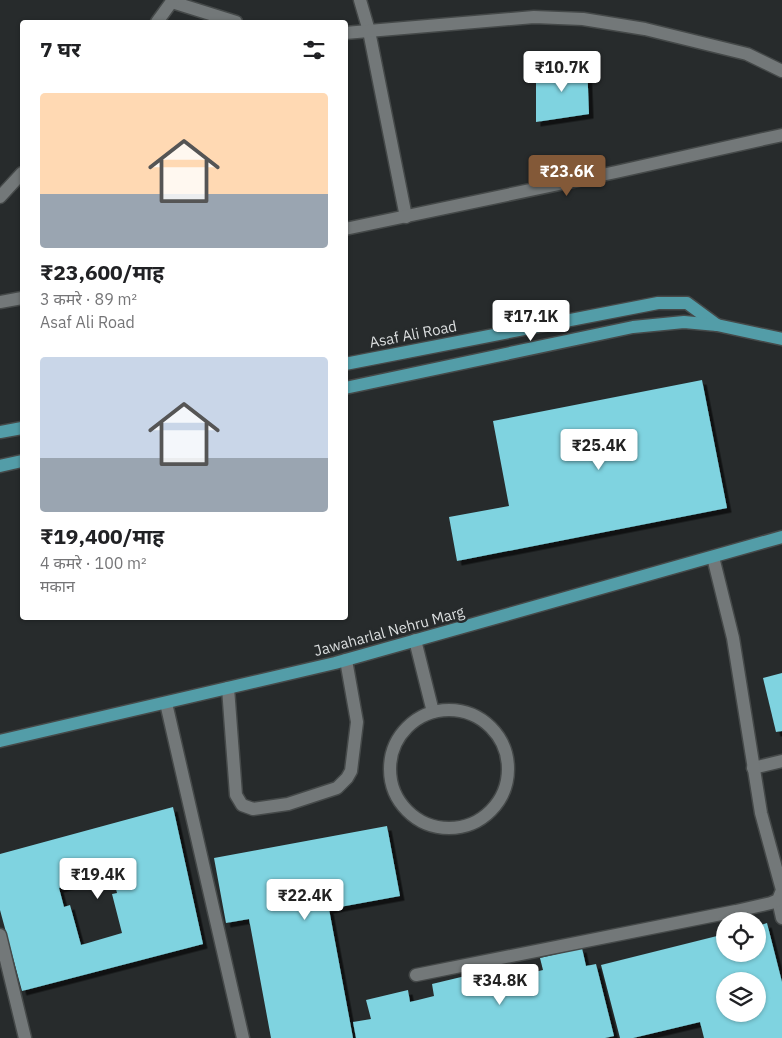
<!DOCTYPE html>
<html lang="hi">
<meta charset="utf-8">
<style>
:root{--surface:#fff;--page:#f6f6f6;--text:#202124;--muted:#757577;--accent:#835938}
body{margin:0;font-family:"IBM Plex Sans","Noto Sans Devanagari",sans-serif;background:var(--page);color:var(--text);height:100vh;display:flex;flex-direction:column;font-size:19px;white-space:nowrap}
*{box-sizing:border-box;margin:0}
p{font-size:16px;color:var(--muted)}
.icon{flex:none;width:28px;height:28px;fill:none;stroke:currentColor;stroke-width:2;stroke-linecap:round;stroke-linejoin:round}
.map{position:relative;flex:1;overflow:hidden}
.panel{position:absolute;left:20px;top:20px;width:328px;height:600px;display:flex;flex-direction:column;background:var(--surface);border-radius:5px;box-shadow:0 1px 4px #0004}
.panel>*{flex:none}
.controls{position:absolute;left:716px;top:912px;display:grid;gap:10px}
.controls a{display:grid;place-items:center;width:50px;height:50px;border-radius:50%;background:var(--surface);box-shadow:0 1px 4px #0004;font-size:25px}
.price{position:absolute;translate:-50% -42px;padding:0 11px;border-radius:5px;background:#fff;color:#222;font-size:16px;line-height:32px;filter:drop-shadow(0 1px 2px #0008)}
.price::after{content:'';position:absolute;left:50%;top:30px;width:15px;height:11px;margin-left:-8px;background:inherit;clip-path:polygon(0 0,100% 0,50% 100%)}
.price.active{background:var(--accent);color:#fff}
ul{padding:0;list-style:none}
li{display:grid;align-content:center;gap:10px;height:265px;padding:0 20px}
li span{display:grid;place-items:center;height:155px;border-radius:5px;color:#555}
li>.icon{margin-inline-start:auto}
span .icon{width:90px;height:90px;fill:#fffc;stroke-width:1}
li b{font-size:21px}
h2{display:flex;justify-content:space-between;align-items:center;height:60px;padding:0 20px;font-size:21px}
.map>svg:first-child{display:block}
.building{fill:#7fd3e0;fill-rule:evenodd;filter:url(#shadow)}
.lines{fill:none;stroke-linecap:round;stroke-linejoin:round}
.minor-casing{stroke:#454949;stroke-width:15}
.major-casing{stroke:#454949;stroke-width:15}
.minor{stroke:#737879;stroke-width:12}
.major{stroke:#539da8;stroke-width:12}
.labels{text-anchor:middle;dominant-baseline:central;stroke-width:5;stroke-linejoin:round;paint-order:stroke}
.street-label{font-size:15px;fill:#dbdedf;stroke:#272b2c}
</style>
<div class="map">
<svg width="782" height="1038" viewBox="0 0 782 1038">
<defs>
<filter id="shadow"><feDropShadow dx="4.5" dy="4.5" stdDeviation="0" flood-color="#0009"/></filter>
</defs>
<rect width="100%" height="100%" fill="#272b2c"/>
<g class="building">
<path d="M 587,62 L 589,114 L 536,122 L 536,72 Z"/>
<path d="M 702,380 L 727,508 L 457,561 L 449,517 L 509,506 L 493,421 Z"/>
<path d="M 782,673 L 782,731 L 776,732 L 763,678 Z"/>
<path d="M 173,807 L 203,944 L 22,991 L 0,910 L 0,854 ZM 112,874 L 117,893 L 112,894 L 122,933 L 81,945 L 70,905 L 64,907 L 59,888 Z"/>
<path d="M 387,826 L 400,896 L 329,909 L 353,1038 L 271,1038 L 249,919 L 226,923 L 214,858 Z"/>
<path d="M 767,923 L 782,982 L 782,1038 L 704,1038 L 700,1022 L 633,1038 L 620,1038 L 601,965 L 725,934 L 725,954 L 758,954 L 758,926 ZM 725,981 L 758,981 L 758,1014 L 725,1014 Z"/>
<path d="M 582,948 L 586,966 L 596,964 L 614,1036 L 605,1038 L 356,1038 L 353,1022 L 371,1019 L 366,1000 L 408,990 L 410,1002 L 434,996 L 432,984 L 507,966 L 510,978 L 543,970 L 540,958 Z"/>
</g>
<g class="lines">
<defs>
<g id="minor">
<path d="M 360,0 L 369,31 L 406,217"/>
<path d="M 172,2 L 236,22"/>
<path d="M 157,22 L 173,0"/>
<path d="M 345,33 L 534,17 L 583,19 L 645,29 L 747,54 L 782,71"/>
<path d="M 0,197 L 22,173"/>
<path d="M 345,229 L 616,172 L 782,135"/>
<path d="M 0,302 L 22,298"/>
<path d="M 415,640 L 433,712"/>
<path d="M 228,688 L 236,795 L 242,805 L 253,809 L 288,804 L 337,788 L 347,778 L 351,771 L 357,722 L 346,660"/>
<path d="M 166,703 L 243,1038"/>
<circle cx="449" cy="769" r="59"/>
<path d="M 753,768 L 782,761"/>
<path d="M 778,900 L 782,918"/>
<path d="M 0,935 L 25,1038"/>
<path d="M 416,975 L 736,911 L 771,903 L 778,900 L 782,890 L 761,813 L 733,638 L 713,557"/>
</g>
<g id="major">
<path d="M 345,364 L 658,303 L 687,303 L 717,325"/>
<path d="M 345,388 L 633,327 L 684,322 L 717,325 L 782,339"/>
<path d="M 0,432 L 22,428"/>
<path d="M 0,466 L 22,461"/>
<path d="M 0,741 L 335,663 L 782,537"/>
</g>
</defs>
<use href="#minor" class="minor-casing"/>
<use href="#major" class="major-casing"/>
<use href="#minor" class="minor"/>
<use href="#major" class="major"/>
</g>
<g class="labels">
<g class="street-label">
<text transform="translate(413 334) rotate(-11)">Asaf Ali Road</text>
<text transform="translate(389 631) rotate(-15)">Jawaharlal Nehru Marg</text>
</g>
</g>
</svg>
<div class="controls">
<a><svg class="icon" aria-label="locate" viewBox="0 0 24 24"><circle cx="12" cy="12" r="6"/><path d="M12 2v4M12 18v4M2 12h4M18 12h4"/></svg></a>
<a><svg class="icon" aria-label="layers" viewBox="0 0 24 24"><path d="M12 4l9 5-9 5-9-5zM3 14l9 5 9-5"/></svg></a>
</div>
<b class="price" style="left:562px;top:93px">₹10.7K</b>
<b class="price active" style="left:567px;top:197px">₹23.6K</b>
<b class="price" style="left:531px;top:342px">₹17.1K</b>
<b class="price" style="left:599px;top:471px">₹25.4K</b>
<b class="price" style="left:98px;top:900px">₹19.4K</b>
<b class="price" style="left:305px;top:921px">₹22.4K</b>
<b class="price" style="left:500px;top:1006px">₹34.8K</b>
<section class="panel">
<h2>7 घर<svg class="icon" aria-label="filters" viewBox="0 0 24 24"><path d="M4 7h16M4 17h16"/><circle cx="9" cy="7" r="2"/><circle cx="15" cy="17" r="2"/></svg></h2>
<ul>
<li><span style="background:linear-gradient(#ffd9b3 65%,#9aa5b1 0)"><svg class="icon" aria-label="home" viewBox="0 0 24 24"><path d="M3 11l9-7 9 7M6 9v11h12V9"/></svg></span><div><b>₹23,600/माह</b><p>3 कमरे · 89 m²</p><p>Asaf Ali Road</p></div></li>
<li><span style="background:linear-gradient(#c9d6e8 65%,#9aa5b1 0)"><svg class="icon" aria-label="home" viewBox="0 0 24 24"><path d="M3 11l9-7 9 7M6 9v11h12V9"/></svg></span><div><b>₹19,400/माह</b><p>4 कमरे · 100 m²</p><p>मकान</p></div></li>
</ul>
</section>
</div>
